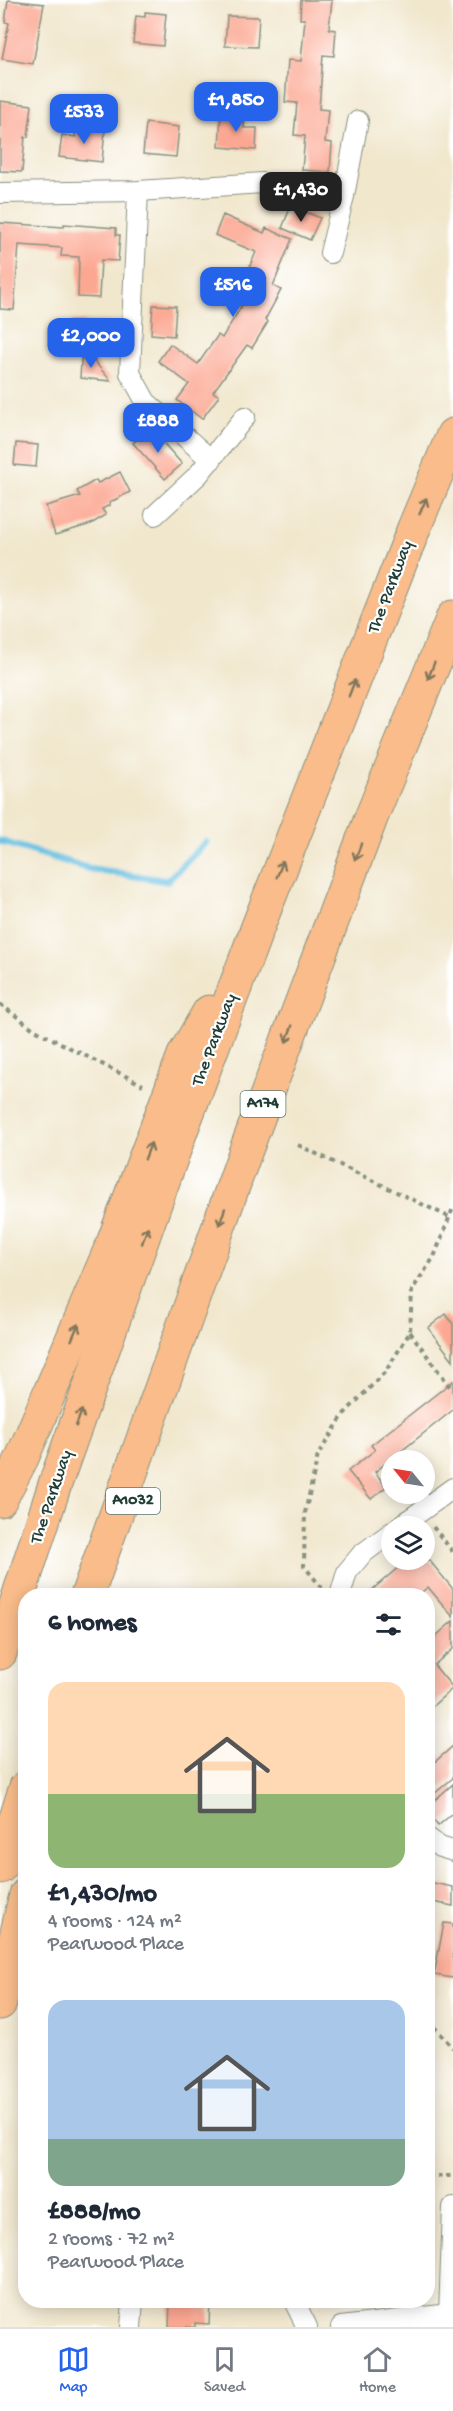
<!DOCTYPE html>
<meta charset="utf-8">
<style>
:root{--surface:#fff;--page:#f2f2f3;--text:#1f2937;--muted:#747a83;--line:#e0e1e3;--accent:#2563eb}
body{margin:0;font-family:"Gochi Hand",sans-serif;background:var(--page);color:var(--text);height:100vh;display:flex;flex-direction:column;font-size:22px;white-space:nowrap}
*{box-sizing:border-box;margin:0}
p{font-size:20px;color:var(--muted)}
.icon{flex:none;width:33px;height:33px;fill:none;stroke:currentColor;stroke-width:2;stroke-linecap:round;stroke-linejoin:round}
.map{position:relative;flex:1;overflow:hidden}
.panel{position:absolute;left:18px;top:1588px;width:417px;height:720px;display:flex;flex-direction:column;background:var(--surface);border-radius:24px;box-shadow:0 3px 15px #0003}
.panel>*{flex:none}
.needle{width:39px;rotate:300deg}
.tools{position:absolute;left:381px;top:1450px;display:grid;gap:12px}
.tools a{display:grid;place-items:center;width:54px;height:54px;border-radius:50%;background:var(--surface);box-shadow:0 3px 15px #0003;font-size:30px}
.price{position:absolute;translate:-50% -51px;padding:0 14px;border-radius:12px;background:var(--accent);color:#fff;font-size:20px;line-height:39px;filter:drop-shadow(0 2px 3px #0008)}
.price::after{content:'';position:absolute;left:50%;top:36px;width:18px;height:14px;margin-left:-9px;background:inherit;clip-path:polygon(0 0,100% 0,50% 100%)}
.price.selected{background:#222;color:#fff}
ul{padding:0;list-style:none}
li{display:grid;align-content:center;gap:12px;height:318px;padding:0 30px}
li span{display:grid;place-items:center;height:186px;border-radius:18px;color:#555}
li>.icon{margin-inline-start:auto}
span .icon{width:108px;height:108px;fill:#fffc;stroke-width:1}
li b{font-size:26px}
h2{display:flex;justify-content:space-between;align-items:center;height:72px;padding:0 30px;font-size:26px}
.dock{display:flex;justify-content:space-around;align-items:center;height:84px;border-top:2px solid var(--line);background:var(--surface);font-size:16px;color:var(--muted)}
.dock a{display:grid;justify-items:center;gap:3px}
.dock .selected{color:var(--accent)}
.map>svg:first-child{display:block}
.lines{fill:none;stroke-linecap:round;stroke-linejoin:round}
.stream{stroke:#65c0e2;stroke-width:7}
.building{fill:#fca792}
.street-casing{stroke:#889280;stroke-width:22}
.highway-casing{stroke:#889280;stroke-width:35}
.path{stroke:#889280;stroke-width:4;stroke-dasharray:4.5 4.5;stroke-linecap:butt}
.street{stroke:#fff;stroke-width:20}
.highway{stroke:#f9bc8a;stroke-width:33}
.oneway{stroke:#81765b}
.labels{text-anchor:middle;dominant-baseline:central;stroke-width:4.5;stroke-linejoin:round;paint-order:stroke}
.shield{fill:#fff;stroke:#627771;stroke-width:1.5}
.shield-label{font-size:16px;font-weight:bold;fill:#1f3d34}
.street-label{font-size:18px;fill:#1f3d34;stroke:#fff}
</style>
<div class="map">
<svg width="453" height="2327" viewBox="0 0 453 2327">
<rect width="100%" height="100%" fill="#fff"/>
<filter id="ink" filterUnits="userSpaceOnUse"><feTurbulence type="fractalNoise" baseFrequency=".0167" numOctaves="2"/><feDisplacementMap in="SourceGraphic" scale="12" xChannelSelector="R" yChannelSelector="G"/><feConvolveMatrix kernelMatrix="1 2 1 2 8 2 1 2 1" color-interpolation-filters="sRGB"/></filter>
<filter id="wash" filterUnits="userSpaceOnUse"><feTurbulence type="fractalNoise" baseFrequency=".008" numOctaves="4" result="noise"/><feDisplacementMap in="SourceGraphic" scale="24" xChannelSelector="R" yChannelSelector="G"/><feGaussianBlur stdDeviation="1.35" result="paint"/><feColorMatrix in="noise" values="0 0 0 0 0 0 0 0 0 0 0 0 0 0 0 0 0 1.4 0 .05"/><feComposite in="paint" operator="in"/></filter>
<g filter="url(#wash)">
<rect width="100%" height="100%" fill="#f1e7cd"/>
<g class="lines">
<path class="stream" d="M 0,841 L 87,868 L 167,881 L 206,842"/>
</g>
<g id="blocks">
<g class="building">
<path d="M 8,0 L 44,4 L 33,64 L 2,59 L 9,23 L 5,22 Z"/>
<path d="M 301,0 L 332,0 L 329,29 L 336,30 L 334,56 L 323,55 L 319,109 L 328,110 L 325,142 L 332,143 L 330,172 L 302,170 L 305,136 L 294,135 L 297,103 L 285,102 L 288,60 L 301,61 L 305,19 L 300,19 Z"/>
<path d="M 145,12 L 166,14 L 163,46 L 133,43 L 136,16 L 145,17 Z"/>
<path d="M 227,16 L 259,17 L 257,47 L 225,46 Z"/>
<path d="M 0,101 L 32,105 L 28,137 L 25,137 L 22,172 L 0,171 Z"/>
<path d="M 221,112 L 245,114 L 244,128 L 257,128 L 256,150 L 219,147 Z"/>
<path d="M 146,123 L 179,127 L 176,157 L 143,154 Z"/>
<path d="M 76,127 L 105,130 L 102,162 L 59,157 L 62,135 L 75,137 Z"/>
<path d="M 291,206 L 320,218 L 310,240 L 282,228 Z"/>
<path d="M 223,215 L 264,233 L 266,228 L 292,239 L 273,286 L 281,290 L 265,320 L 268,322 L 252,348 L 247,345 L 213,392 L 219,396 L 202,419 L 177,400 L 189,384 L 158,361 L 170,344 L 198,364 L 218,335 L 222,338 L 244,302 L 241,301 L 257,271 L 249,268 L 256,252 L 215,235 Z"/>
<path d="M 0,223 L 64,227 L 64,224 L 116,228 L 116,235 L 120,235 L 118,261 L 101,260 L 99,298 L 78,297 L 79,257 L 61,256 L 62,248 L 19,245 L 14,310 L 0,309 Z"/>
<path d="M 153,305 L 176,306 L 174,336 L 151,334 Z"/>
<path d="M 70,321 L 111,323 L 109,349 Z"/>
<path d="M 82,347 L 111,381 L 80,378 Z"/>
<path d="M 151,429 L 182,464 L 165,479 L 133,443 Z"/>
<path d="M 16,443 L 38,445 L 36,467 L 14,465 Z"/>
<path d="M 120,472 L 130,492 L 109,503 L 110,505 L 102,509 L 106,515 L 91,524 L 55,535 L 46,506 L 80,496 L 77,491 L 96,480 L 98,483 Z"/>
<path d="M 446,1314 L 453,1324 L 453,1360 L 428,1328 Z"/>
<path d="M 453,1381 L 453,1410 L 375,1472 L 386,1487 L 371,1499 L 348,1471 L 375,1450 L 371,1445 Z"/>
<path d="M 407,1560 L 429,1560 L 453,1589 L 453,1617 L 428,1587 L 417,1596 L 365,1596 Z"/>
<path d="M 453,1621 L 453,1649 L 434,1665 L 453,1688 L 428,1710 L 428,1643 Z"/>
<path d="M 453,1746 L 453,1778 L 428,1799 L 428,1768 Z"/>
<path d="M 453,1784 L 453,1813 L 438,1826 L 428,1814 L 428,1806 Z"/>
<path d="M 428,1882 L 453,1887 L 453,1906 L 428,1901 Z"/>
<path d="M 444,1923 L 453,1924 L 453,1978 L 434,1975 Z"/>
<path d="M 170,2301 L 210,2301 L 209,2324 L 195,2323 L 195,2327 L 169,2327 Z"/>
</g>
</g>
</g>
<g filter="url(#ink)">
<use href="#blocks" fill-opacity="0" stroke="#889280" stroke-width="1.5"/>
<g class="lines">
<defs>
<g id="street">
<path d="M 138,191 L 130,373 L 146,402 L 211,460"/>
<path d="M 0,193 L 138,191 L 263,183 L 344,196"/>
<path d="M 330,253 L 344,196 L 358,121"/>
<path d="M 155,515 L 198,475 L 245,417"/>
<path d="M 399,1527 L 453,1488"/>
<path d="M 340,1596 L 347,1572 L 362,1554 L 392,1532"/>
<path d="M 428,1838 L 440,1847 L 453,1851"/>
<path d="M 294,2301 L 307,2327"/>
<path d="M 131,2327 L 133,2301"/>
<path d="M 341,2327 L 449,2314"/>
<path d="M 453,2327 L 449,2314 L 453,2207"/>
</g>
<g id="highway">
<path d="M 0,1500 L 22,1458 L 113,1243 L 184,1055 L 209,1012"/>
<path d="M 87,1596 L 246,1150 L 371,818 L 453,617"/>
<path d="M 0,1653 L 55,1484 L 182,1128 L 259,924 L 414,528 L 453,435"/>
<path d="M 0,1867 L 26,1787"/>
<path d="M 0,2003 L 26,1895"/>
</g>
</defs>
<use href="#street" class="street-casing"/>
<use href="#highway" class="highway-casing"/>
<g class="path">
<path d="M 0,1004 L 35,1030 L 143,1085"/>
<path d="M 298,1145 L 449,1217"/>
<path d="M 410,1332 L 453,1391"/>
<path d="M 433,1527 L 453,1552"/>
<path d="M 322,1588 L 304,1566 L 305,1513 L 318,1455 L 344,1414 L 386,1371 L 410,1332 L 412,1290 L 434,1257 L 453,1208"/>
<path d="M 428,2020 L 453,2048"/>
<path d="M 428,2176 L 453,2176"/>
</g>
<use href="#street" class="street"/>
<use href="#highway" class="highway"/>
</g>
<defs><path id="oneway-shaft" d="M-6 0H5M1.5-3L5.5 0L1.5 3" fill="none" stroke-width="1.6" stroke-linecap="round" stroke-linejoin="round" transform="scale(1.5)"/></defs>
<g class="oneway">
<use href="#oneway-shaft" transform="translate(423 506) rotate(-67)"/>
<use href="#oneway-shaft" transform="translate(431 671) rotate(112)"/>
<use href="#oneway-shaft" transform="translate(352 688) rotate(-69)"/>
<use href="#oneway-shaft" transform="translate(358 852) rotate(111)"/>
<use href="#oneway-shaft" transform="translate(280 869) rotate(-68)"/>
<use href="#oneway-shaft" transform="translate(289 1034) rotate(111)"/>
<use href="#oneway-shaft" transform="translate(148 1151) rotate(-69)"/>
<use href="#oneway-shaft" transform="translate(222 1217) rotate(109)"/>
<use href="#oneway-shaft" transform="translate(145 1235) rotate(-71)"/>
<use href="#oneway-shaft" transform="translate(75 1332) rotate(-67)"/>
<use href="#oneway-shaft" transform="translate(79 1418) rotate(-70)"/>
</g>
</g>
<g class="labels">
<g class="shield">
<rect x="240.5" y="1091" width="45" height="26" rx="4.5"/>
<rect x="106" y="1488" width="54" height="26" rx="4.5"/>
</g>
<g class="shield-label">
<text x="263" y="1104">A174</text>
<text x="133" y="1501">A1032</text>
</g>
<g class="street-label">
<text transform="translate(391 587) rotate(-69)">The Parkway</text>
<text transform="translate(215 1040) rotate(-69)">The Parkway</text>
<text transform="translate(52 1497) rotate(-71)">The Parkway</text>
</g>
</g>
</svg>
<div class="tools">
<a><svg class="needle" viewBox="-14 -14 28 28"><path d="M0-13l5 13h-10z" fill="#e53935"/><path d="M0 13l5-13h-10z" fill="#747a83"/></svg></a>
<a><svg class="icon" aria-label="layers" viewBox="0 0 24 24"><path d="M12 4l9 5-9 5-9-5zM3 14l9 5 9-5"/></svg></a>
</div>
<b class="price" style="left:236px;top:133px">£1,850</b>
<b class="price" style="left:84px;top:145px">£533</b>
<b class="price selected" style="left:301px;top:223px">£1,430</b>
<b class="price" style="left:233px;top:318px">£516</b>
<b class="price" style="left:91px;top:369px">£2,000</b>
<b class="price" style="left:158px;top:454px">£888</b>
<section class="panel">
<h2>6 homes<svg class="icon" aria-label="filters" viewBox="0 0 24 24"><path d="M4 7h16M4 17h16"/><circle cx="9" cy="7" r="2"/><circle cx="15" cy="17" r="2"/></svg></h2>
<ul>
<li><span style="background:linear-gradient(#ffd9b3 60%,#8fb573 0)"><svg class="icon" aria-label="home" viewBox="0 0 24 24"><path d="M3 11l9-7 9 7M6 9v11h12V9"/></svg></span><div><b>£1,430/mo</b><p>4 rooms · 124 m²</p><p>Pearwood Place</p></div></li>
<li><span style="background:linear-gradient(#a9c7e8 75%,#7fa58c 0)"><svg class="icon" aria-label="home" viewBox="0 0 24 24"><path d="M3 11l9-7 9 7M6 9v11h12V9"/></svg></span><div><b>£888/mo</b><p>2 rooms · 72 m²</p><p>Pearwood Place</p></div></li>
</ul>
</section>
</div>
<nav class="dock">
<a class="selected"><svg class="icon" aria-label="map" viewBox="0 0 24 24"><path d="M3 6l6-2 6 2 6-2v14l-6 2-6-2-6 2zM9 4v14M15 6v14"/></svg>Map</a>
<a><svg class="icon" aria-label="saved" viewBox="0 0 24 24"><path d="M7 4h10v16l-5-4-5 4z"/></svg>Saved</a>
<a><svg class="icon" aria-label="home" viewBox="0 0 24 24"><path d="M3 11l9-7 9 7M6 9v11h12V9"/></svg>Home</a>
</nav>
